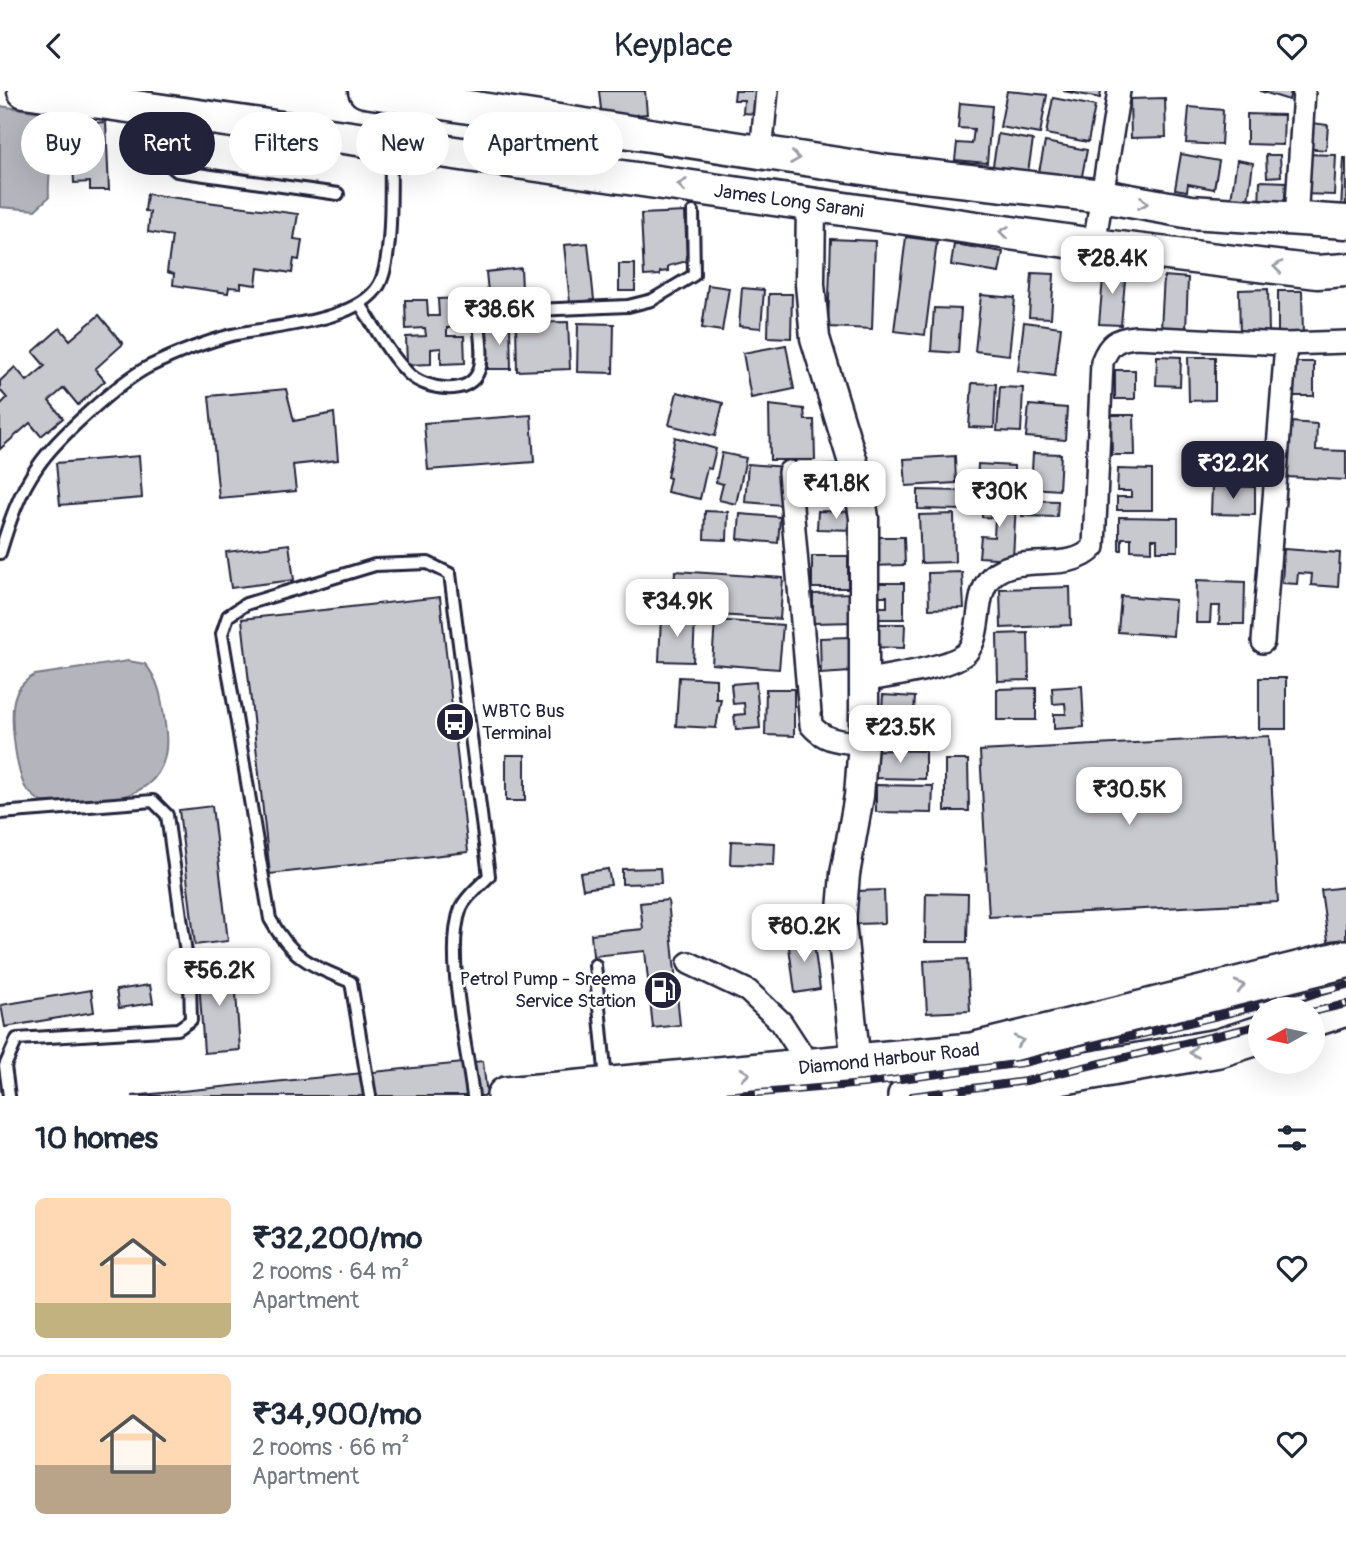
<!DOCTYPE html>
<meta charset="utf-8">
<style>
:root{--surface:#fff;--page:#f2f2f3;--text:#1f2937;--muted:#747a83;--line:#e0e1e3;--accent:#22223b}
body{margin:0;font-family:Pangolin,sans-serif;background:var(--page);color:var(--text);height:100vh;display:flex;flex-direction:column;font-size:26px;white-space:nowrap}
*{box-sizing:border-box;margin:0}
p{font-size:23px;color:var(--muted)}
.icon{flex:none;width:38px;height:38px;fill:none;stroke:currentColor;stroke-width:2;stroke-linecap:round;stroke-linejoin:round}
.map{position:relative;height:1005px;overflow:hidden}
.side{display:flex;flex-direction:column;background:var(--surface);flex:1}
.side>*{flex:none}
.guide{position:absolute;left:21px;top:21px;width:700px;height:63px;display:flex;gap:14px}
.needle{width:46px;rotate:261deg}
.buttons{position:absolute;left:1248px;top:906px;display:grid;gap:14px}
.buttons a{display:grid;place-items:center;width:77px;height:77px;border-radius:50%;background:var(--surface);box-shadow:0 7px 28px #0002;font-size:35px}
.price{position:absolute;translate:-50% -60px;padding:0 16px;border-radius:14px;background:#fff;color:#222;font-size:23px;line-height:46px;filter:drop-shadow(0 2px 4px #0008)}
.price::after{content:'';position:absolute;left:50%;top:42px;width:21px;height:16px;margin-left:-10px;background:inherit;clip-path:polygon(0 0,100% 0,50% 100%)}
.price.on{background:var(--accent);color:#fff}
ul{padding:0;list-style:none}
li{display:flex;align-items:center;gap:21px;height:175px;padding:0 35px}
li+li{border-top:2px solid var(--line)}
li span{display:grid;place-items:center;flex:none;width:196px;height:140px;border-radius:10px;color:#555}
li>.icon{margin-inline-start:auto}
span .icon{width:84px;height:84px;fill:#fffc;stroke-width:1}
li b{font-size:30px}
h2{display:flex;justify-content:space-between;align-items:center;height:84px;padding:0 35px;font-size:30px}
.pill{padding:0 24px;border-radius:32px;background:var(--surface);box-shadow:0 7px 28px #0002;font-size:24px;line-height:63px}
.pill.on{background:var(--accent);color:#fff}
header{display:flex;justify-content:space-between;align-items:center;height:91px;padding:0 35px;background:var(--surface);font-size:32px;font-weight:600}
.map>svg:first-child{display:block}
.water{fill:#b4b4bc;stroke:#7a7a88;stroke-width:2}
.building{fill:#c8c8cf;stroke:#22223b;stroke-width:2}
.lines{fill:none;stroke-linecap:round;stroke-linejoin:round}
.service-casing{stroke:#22223b;stroke-width:16}
.minor-casing{stroke:#22223b;stroke-width:26}
.tertiary-casing{stroke:#22223b;stroke-width:33}
.secondary-casing{stroke:#22223b;stroke-width:37}
.trunk-casing{stroke:#22223b;stroke-width:42}
.service{stroke:#fff;stroke-width:10}
.minor{stroke:#fff;stroke-width:21}
.tertiary{stroke:#fff;stroke-width:28}
.secondary{stroke:#fff;stroke-width:32}
.trunk{stroke:#fff;stroke-width:37}
.rail-casing{stroke:#22223b;stroke-width:8}
.rail{stroke:#fff;stroke-width:5;stroke-dasharray:16;stroke-linecap:butt}
.oneway{stroke:#9c9ca7}
.labels{text-anchor:middle;dominant-baseline:central;stroke-width:5;stroke-linejoin:round;paint-order:stroke}
.street-label{font-size:19px;fill:#22223b;stroke:#fff}
.poi-label{font-size:19px;fill:#22223b;stroke:#fff;text-anchor:start}
</style>
<header><svg class="icon" aria-label="back" viewBox="0 0 24 24"><path d="M15 5l-7 7 7 7"/></svg>Keyplace<svg class="icon" aria-label="heart" viewBox="0 0 24 24"><path d="M12 20l-8-8c-3-5 5-10 8-4 3-6 11-1 8 4z"/></svg></header>
<div class="map">
<svg width="1346" height="1005" viewBox="0 0 1346 1005">
<rect width="100%" height="100%" fill="#fff"/>
<filter id="ink" filterUnits="userSpaceOnUse"><feTurbulence type="fractalNoise" baseFrequency=".0143" numOctaves="2"/><feDisplacementMap in="SourceGraphic" scale="14" xChannelSelector="R" yChannelSelector="G"/><feConvolveMatrix kernelMatrix="1 2 1 2 8 2 1 2 1" color-interpolation-filters="sRGB"/></filter>
<g filter="url(#ink)">
<g class="water">
<path d="M 0,15 L 41,21 L 56,29 C 55,56 47,79 49,106 L 35,119 L 0,116 Z"/>
<path d="M 128,570 L 145,573 C 160,590 162,610 165,633 C 178,715 100,712 41,711 C 36,707 29,702 25,696 C 16,678 8,621 16,603 C 20,594 27,588 35,584 Z"/>
</g>
<g class="building">
<path d="M 599,0 L 645,0 L 647,23 L 602,27 Z"/>
<path d="M 735,0 L 758,0 L 757,23 L 743,22 L 744,9 L 734,9 Z"/>
<path d="M 1007,0 L 1047,4 L 1040,43 L 1000,36 Z"/>
<path d="M 1063,0 L 1101,0 L 1100,7 Z"/>
<path d="M 1260,0 L 1291,0 L 1289,9 Z"/>
<path d="M 1053,7 L 1095,15 L 1088,51 L 1046,43 Z"/>
<path d="M 1165,7 L 1166,46 L 1131,47 L 1130,8 Z"/>
<path d="M 960,12 L 992,15 L 987,72 L 955,69 L 957,52 L 972,53 L 974,38 L 958,37 Z"/>
<path d="M 1189,16 L 1223,19 L 1221,54 L 1186,52 Z"/>
<path d="M 1247,23 L 1284,24 L 1283,54 L 1247,53 Z"/>
<path d="M 92,26 L 92,32 L 106,31 L 109,99 L 90,99 L 90,91 L 74,92 L 71,27 Z"/>
<path d="M 1305,31 L 1328,34 L 1326,59 L 1302,57 Z"/>
<path d="M 998,43 L 1033,49 L 1027,87 L 992,81 Z"/>
<path d="M 1045,51 L 1087,59 L 1080,95 L 1038,86 Z"/>
<path d="M 1181,63 L 1219,70 L 1214,98 L 1188,93 L 1187,100 L 1175,98 Z"/>
<path d="M 1304,63 L 1336,64 L 1334,104 L 1302,103 Z"/>
<path d="M 1266,64 L 1280,64 L 1281,85 L 1267,86 Z"/>
<path d="M 1344,67 L 1346,67 L 1346,119 L 1341,118 Z"/>
<path d="M 1237,69 L 1253,72 L 1248,110 L 1231,108 Z"/>
<path d="M 1260,90 L 1286,91 L 1284,118 L 1259,116 Z"/>
<path d="M 147,103 L 298,123 L 294,148 L 302,149 L 299,169 L 294,168 L 292,182 L 258,177 L 256,194 L 241,192 L 241,197 L 229,196 L 228,202 L 173,194 L 174,183 L 167,181 L 172,145 L 148,141 L 150,121 L 145,120 Z"/>
<path d="M 685,121 L 687,170 L 668,175 L 668,180 L 660,181 L 660,184 L 644,185 L 641,123 Z"/>
<path d="M 906,146 L 937,150 L 925,244 L 894,240 Z"/>
<path d="M 831,148 L 875,150 L 872,238 L 828,236 Z"/>
<path d="M 588,152 L 594,209 L 570,212 L 564,154 Z"/>
<path d="M 954,153 L 1003,161 L 999,182 L 951,174 Z"/>
<rect x="619" y="173" width="16" height="27"/>
<path d="M 1104,176 L 1126,178 L 1121,234 L 1099,233 Z"/>
<path d="M 521,177 L 522,198 L 488,201 L 486,181 Z"/>
<path d="M 1032,182 L 1054,183 L 1051,227 L 1029,226 Z"/>
<path d="M 1164,185 L 1188,187 L 1186,239 L 1161,238 Z"/>
<path d="M 708,194 L 729,197 L 722,240 L 702,237 Z"/>
<path d="M 742,197 L 764,199 L 761,237 L 739,235 Z"/>
<path d="M 1268,198 L 1269,242 L 1240,243 L 1239,199 Z"/>
<path d="M 1278,200 L 1302,200 L 1303,244 L 1278,244 Z"/>
<path d="M 769,203 L 792,203 L 791,247 L 768,246 Z"/>
<path d="M 981,204 L 1015,207 L 1009,264 L 975,260 Z"/>
<path d="M 463,207 L 464,236 L 447,237 L 447,245 L 464,245 L 465,272 L 441,273 L 441,257 L 431,258 L 431,273 L 407,274 L 406,246 L 426,245 L 425,237 L 406,238 L 405,209 L 427,209 L 428,225 L 439,225 L 438,208 Z"/>
<path d="M 934,217 L 961,218 L 958,262 L 931,260 Z"/>
<path d="M 99,224 L 123,253 L 95,278 L 105,290 L 78,314 L 64,297 L 49,310 L 63,327 L 41,345 L 30,332 L 0,358 L 0,314 L 7,307 L 0,299 L 0,290 L 15,276 L 27,290 L 45,275 L 33,261 L 60,237 L 70,249 Z"/>
<path d="M 568,231 L 570,278 L 517,280 L 516,232 Z"/>
<path d="M 1024,231 L 1061,236 L 1055,285 L 1018,280 Z"/>
<path d="M 578,232 L 614,233 L 613,282 L 577,281 Z"/>
<path d="M 510,233 L 511,278 L 488,278 L 487,234 Z"/>
<path d="M 786,254 L 794,298 L 751,307 L 743,262 Z"/>
<path d="M 1157,265 L 1181,266 L 1180,295 L 1156,294 Z"/>
<path d="M 1188,266 L 1215,266 L 1215,309 L 1189,310 Z"/>
<rect x="1293" y="271" width="21" height="34"/>
<rect x="1115" y="279" width="20" height="29"/>
<path d="M 972,292 L 996,293 L 994,337 L 969,336 Z"/>
<path d="M 1000,296 L 1023,297 L 1021,341 L 997,340 Z"/>
<path d="M 286,298 L 294,330 L 334,322 L 338,369 L 293,374 L 296,400 L 219,407 L 209,305 Z"/>
<path d="M 677,301 L 723,312 L 715,345 L 669,334 Z"/>
<path d="M 769,314 L 804,318 L 805,329 L 814,329 L 815,369 L 770,369 Z"/>
<path d="M 1029,314 L 1067,317 L 1065,349 L 1026,346 Z"/>
<path d="M 531,324 L 534,371 L 428,379 L 424,332 Z"/>
<path d="M 1111,324 L 1134,324 L 1135,364 L 1112,364 Z"/>
<path d="M 1290,331 L 1317,333 L 1316,359 L 1346,360 L 1346,389 L 1287,386 Z"/>
<path d="M 675,346 L 716,358 L 711,378 L 707,377 L 700,408 L 667,401 L 670,387 L 667,386 Z"/>
<path d="M 722,362 L 746,367 L 736,413 L 719,409 L 723,393 L 716,391 Z"/>
<path d="M 1033,362 L 1061,363 L 1059,399 L 1031,397 Z"/>
<path d="M 139,365 L 142,407 L 60,414 L 56,372 Z"/>
<path d="M 955,365 L 956,392 L 906,395 L 904,368 Z"/>
<path d="M 748,373 L 785,376 L 782,414 L 745,411 Z"/>
<path d="M 978,373 L 1014,375 L 1014,396 L 977,394 Z"/>
<path d="M 837,374 L 839,410 L 801,412 L 799,376 Z"/>
<path d="M 1118,378 L 1152,379 L 1152,419 L 1117,419 L 1117,406 L 1131,406 L 1131,400 L 1117,400 Z"/>
<path d="M 1212,395 L 1255,396 L 1255,424 L 1211,423 Z"/>
<path d="M 918,399 L 965,400 L 965,419 L 918,418 Z"/>
<path d="M 983,408 L 1016,410 L 1013,468 L 979,466 L 981,445 L 994,446 L 995,427 L 982,426 Z"/>
<path d="M 1023,409 L 1058,410 L 1057,426 L 1022,425 Z"/>
<path d="M 705,420 L 728,421 L 727,449 L 704,448 Z"/>
<path d="M 818,420 L 856,421 L 855,439 L 817,438 Z"/>
<path d="M 740,423 L 780,426 L 778,452 L 738,448 Z"/>
<path d="M 954,423 L 955,471 L 921,472 L 919,424 Z"/>
<path d="M 1119,426 L 1178,427 L 1178,460 L 1157,460 L 1157,448 L 1152,448 L 1152,460 L 1131,459 L 1131,447 L 1122,447 L 1122,459 L 1119,459 Z"/>
<path d="M 868,446 L 904,446 L 905,474 L 868,475 Z"/>
<path d="M 289,453 L 294,489 L 231,497 L 226,461 Z"/>
<path d="M 1284,458 L 1340,462 L 1338,496 L 1311,494 L 1312,483 L 1298,482 L 1297,493 L 1282,492 Z"/>
<rect x="812" y="465" width="36" height="32"/>
<path d="M 675,480 L 783,487 L 780,528 L 673,521 Z"/>
<path d="M 962,481 L 964,517 L 929,518 L 928,482 Z"/>
<path d="M 1197,489 L 1245,491 L 1244,533 L 1219,533 L 1220,515 L 1211,515 L 1210,532 L 1196,532 Z"/>
<path d="M 873,492 L 904,492 L 904,528 L 873,528 L 873,516 L 887,516 L 887,505 L 873,505 Z"/>
<path d="M 1070,496 L 1071,534 L 1001,537 L 1000,498 Z"/>
<path d="M 856,502 L 856,531 L 813,532 L 813,503 Z"/>
<path d="M 1121,505 L 1175,509 L 1173,545 L 1118,541 Z"/>
<path d="M 440,506 L 468,761 L 270,783 L 242,528 Z"/>
<path d="M 661,526 L 695,527 L 693,571 L 659,570 Z"/>
<path d="M 715,529 L 783,534 L 779,578 L 712,573 Z"/>
<path d="M 868,533 L 905,533 L 904,557 L 868,556 Z"/>
<path d="M 1028,542 L 1029,589 L 998,590 L 997,543 Z"/>
<path d="M 849,546 L 850,581 L 821,583 L 820,547 Z"/>
<path d="M 679,586 L 716,588 L 716,608 L 721,608 L 716,637 L 676,635 Z"/>
<rect x="1259" y="587" width="27" height="51"/>
<path d="M 756,591 L 760,637 L 736,639 L 734,624 L 745,623 L 744,612 L 733,613 L 731,593 Z"/>
<path d="M 1082,595 L 1084,636 L 1054,638 L 1054,623 L 1066,623 L 1065,612 L 1053,613 L 1052,597 Z"/>
<path d="M 1036,597 L 1036,629 L 997,629 L 997,598 Z"/>
<path d="M 766,598 L 794,598 L 794,645 L 765,644 Z"/>
<path d="M 883,604 L 915,606 L 912,652 L 880,649 Z"/>
<path d="M 1269,645 L 1278,811 L 989,826 L 980,660 Z"/>
<path d="M 874,659 L 925,660 L 925,688 L 874,687 Z"/>
<rect x="506" y="664" width="19" height="46"/>
<path d="M 945,669 L 968,669 L 969,720 L 945,720 Z"/>
<path d="M 876,694 L 933,695 L 932,722 L 876,721 Z"/>
<path d="M 212,715 L 228,850 L 195,854 L 179,719 Z"/>
<path d="M 731,750 L 775,752 L 774,774 L 730,773 Z"/>
<path d="M 660,777 L 661,792 L 622,793 L 622,778 Z"/>
<path d="M 608,778 L 611,794 L 583,798 L 580,782 Z"/>
<path d="M 1346,796 L 1346,848 L 1328,850 L 1321,799 Z"/>
<path d="M 884,799 L 885,832 L 857,833 L 856,800 Z"/>
<path d="M 926,802 L 968,803 L 967,851 L 925,851 Z"/>
<path d="M 668,809 L 680,934 L 653,937 L 645,860 L 593,865 L 591,843 L 643,838 L 640,812 Z"/>
<path d="M 813,845 L 820,898 L 795,902 L 788,848 Z"/>
<path d="M 967,868 L 970,920 L 927,922 L 924,870 Z"/>
<path d="M 234,873 L 240,959 L 204,962 L 198,875 Z"/>
<path d="M 150,894 L 153,912 L 119,917 L 116,899 Z"/>
<path d="M 91,899 L 94,921 L 5,936 L 1,914 Z"/>
<path d="M 483,970 L 487,1005 L 132,1005 Z"/>
</g>
<g class="lines">
<defs>
<g id="service">
<path d="M 171,24 L 165,70 L 177,80 L 338,103"/>
<path d="M 360,213 C 375,236 389,264 409,283 C 426,299 470,306 479,279 C 484,266 480,246 479,231 L 489,221 L 628,215 L 652,209 L 694,184 L 693,121"/>
<path d="M 0,462 C 9,432 19,401 38,375 C 57,347 118,292 148,276 C 173,264 205,251 232,244 C 271,235 357,232 379,194 C 394,167 390,90 391,57"/>
<path d="M 0,722 L 153,710 L 167,724 L 190,891 L 191,929 L 178,938 L 17,948 L 5,975 L 9,1005"/>
<path d="M 595,874 L 606,989"/>
<path d="M 370,1005 L 351,891 C 310,874 292,867 270,828 L 222,543 L 228,525 L 246,513 L 375,474 L 428,472 L 450,483 L 489,785 C 481,794 466,805 461,817 C 444,861 467,956 473,1005"/>
</g>
<g id="minor">
<path d="M 761,62 L 767,0"/>
<path d="M 1296,130 L 1304,0"/>
<path d="M 1094,154 L 1119,0"/>
<path d="M 789,381 L 811,634 C 825,651 842,650 863,653"/>
<path d="M 1263,551 L 1286,253"/>
<path d="M 864,590 C 886,585 953,577 967,561 C 985,539 971,498 997,481 C 1025,463 1071,482 1094,456 L 1102,271 C 1109,253 1116,248 1135,246 L 1286,253 L 1346,251"/>
<path d="M 689,872 L 748,900 L 781,931 L 811,977"/>
</g>
<path id="tertiary" d="M 811,113 L 810,193 L 815,247 L 858,388 L 864,427 L 864,638 L 859,705 L 845,783 L 841,831 L 856,973"/>
<g id="secondary">
<path d="M 24,0 L 1094,154 L 1317,181 L 1346,179"/>
<path d="M 365,0 L 889,81 L 1102,105 L 1191,121 L 1346,131"/>
</g>
<g id="trunk">
<path d="M 1312,927 L 1346,916"/>
<path d="M 506,1005 L 972,961 L 1346,868"/>
<path d="M 907,1005 L 1002,995 L 1219,957 L 1260,944"/>
</g>
</defs>
<use href="#service" class="service-casing"/>
<use href="#minor" class="minor-casing"/>
<use href="#tertiary" class="tertiary-casing"/>
<use href="#secondary" class="secondary-casing"/>
<use href="#trunk" class="trunk-casing"/>
<use href="#service" class="service"/>
<use href="#minor" class="minor"/>
<use href="#tertiary" class="tertiary"/>
<use href="#secondary" class="secondary"/>
<use href="#trunk" class="trunk"/>
<defs>
<g id="rail">
<path d="M 1312,921 L 1346,913"/>
<path d="M 724,1005 L 863,993 L 1023,972 L 1346,894"/>
<path d="M 912,1005 L 1026,990 L 1260,934"/>
</g>
</defs>
<use href="#rail" class="rail-casing"/>
<use href="#rail" class="rail"/>
</g>
<defs><path id="oneway-chevron" d="M-2-3.5L2.5 0L-2 3.5" fill="none" stroke-width="1.6" stroke-linecap="round" stroke-linejoin="round" transform="scale(1.75)"/></defs>
<g class="oneway">
<use href="#oneway-chevron" transform="translate(795 67) rotate(8)"/>
<use href="#oneway-chevron" transform="translate(682 94) rotate(-172)"/>
<use href="#oneway-chevron" transform="translate(1143 112) rotate(10)"/>
<use href="#oneway-chevron" transform="translate(1004 141) rotate(-172)"/>
<use href="#oneway-chevron" transform="translate(1278 176) rotate(-173)"/>
<use href="#oneway-chevron" transform="translate(1240 895) rotate(-14)"/>
<use href="#oneway-chevron" transform="translate(1019 950) rotate(-14)"/>
<use href="#oneway-chevron" transform="translate(1194 961) rotate(170)"/>
<use href="#oneway-chevron" transform="translate(745 983) rotate(-5)"/>
</g>
</g>
<defs>
<symbol id="bus-disc" viewBox="-11 -11 22 22"><circle r="9.5" fill="#22223b" stroke="#fff"/><path d="M-5-6H5V4H4V6H2V4H-2V6H-4V4H-5ZM-3.5-4V0h7V-4ZM-3.5 1.2v1.5H-2V1.2ZM2 1.2v1.5H3.5V1.2Z" fill="#fff"/></symbol>
<symbol id="fuel-disc" viewBox="-11 -11 22 22"><circle r="9.5" fill="#22223b" stroke="#fff"/><path d="M-5.5-6h7V0h2V4h1.3V-2.5L3-4.5l.8-.8L6-3V5H2.5V1h-1V6h-7ZM-4.2-4.7v3.2H.2V-4.7Z" fill="#fff"/></symbol>
</defs>
<g fill-rule="evenodd">
<use href="#bus-disc" x="433" y="609" width="44" height="44"/>
<use href="#fuel-disc" x="641" y="877" width="44" height="44"/>
</g>
<g class="labels">
<g class="street-label">
<text transform="translate(789 110) rotate(8)">James Long Sarani</text>
<text transform="translate(889 968) rotate(-6)">Diamond Harbour Road</text>
</g>
<g class="poi-label">
<text x="482" y="620">WBTC Bus<tspan x="482" dy="22">Terminal</tspan></text>
<text x="636" y="888" text-anchor="end">Petrol Pump - Sreema<tspan x="636" dy="22">Service Station</tspan></text>
</g>
</g>
</svg>
<div class="buttons">
<a><svg class="needle" viewBox="-14 -14 28 28"><path d="M0-13l5 13h-10z" fill="#e53935"/><path d="M0 13l5-13h-10z" fill="#747a83"/></svg></a>
</div>
<b class="price" style="left:1112px;top:205px">₹28.4K</b>
<b class="price" style="left:499px;top:256px">₹38.6K</b>
<b class="price on" style="left:1233px;top:410px">₹32.2K</b>
<b class="price" style="left:836px;top:430px">₹41.8K</b>
<b class="price" style="left:999px;top:438px">₹30K</b>
<b class="price" style="left:677px;top:548px">₹34.9K</b>
<b class="price" style="left:900px;top:674px">₹23.5K</b>
<b class="price" style="left:1129px;top:736px">₹30.5K</b>
<b class="price" style="left:804px;top:873px">₹80.2K</b>
<b class="price" style="left:219px;top:917px">₹56.2K</b>
<div class="guide">
<a class="pill">Buy</a>
<a class="pill on">Rent</a>
<a class="pill">Filters</a>
<a class="pill">New</a>
<a class="pill">Apartment</a>
</div>
</div>
<section class="side">
<h2>10 homes<svg class="icon" aria-label="filters" viewBox="0 0 24 24"><path d="M4 7h16M4 17h16"/><circle cx="9" cy="7" r="2"/><circle cx="15" cy="17" r="2"/></svg></h2>
<ul>
<li><span style="background:linear-gradient(#ffd9b3 75%,#c2b280 0)"><svg class="icon" aria-label="home" viewBox="0 0 24 24"><path d="M3 11l9-7 9 7M6 9v11h12V9"/></svg></span><div><b>₹32,200/mo</b><p>2 rooms · 64 m²</p><p>Apartment</p></div><svg class="icon" aria-label="heart" viewBox="0 0 24 24"><path d="M12 20l-8-8c-3-5 5-10 8-4 3-6 11-1 8 4z"/></svg></li>
<li><span style="background:linear-gradient(#ffd9b3 65%,#b9a48a 0)"><svg class="icon" aria-label="home" viewBox="0 0 24 24"><path d="M3 11l9-7 9 7M6 9v11h12V9"/></svg></span><div><b>₹34,900/mo</b><p>2 rooms · 66 m²</p><p>Apartment</p></div><svg class="icon" aria-label="heart" viewBox="0 0 24 24"><path d="M12 20l-8-8c-3-5 5-10 8-4 3-6 11-1 8 4z"/></svg></li>
</ul>
</section>
